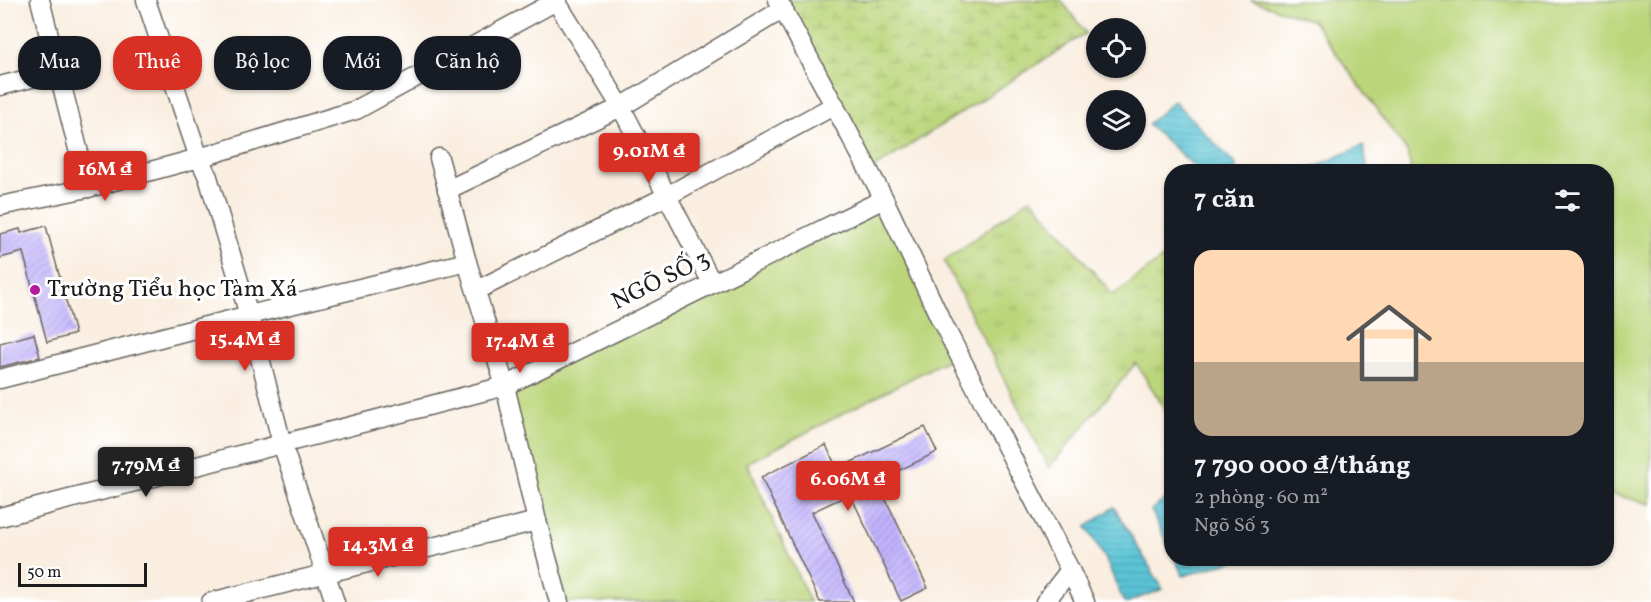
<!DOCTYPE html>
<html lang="vi">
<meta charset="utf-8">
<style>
:root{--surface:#171b24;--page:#20242c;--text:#f1f3f6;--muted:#9ea1a6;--line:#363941;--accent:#d93025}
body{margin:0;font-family:Vollkorn,serif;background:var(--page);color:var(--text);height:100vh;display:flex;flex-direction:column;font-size:22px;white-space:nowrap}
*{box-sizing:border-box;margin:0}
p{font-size:20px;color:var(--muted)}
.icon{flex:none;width:33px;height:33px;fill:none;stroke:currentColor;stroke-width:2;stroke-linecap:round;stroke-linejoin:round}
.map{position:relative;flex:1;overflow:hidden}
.panel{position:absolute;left:1164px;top:164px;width:450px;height:402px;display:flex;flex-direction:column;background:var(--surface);border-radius:24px;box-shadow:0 2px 4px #0004}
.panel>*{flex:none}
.hud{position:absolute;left:18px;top:36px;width:570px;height:54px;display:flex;gap:12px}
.tools{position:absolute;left:1086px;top:18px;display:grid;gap:12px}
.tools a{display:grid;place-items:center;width:60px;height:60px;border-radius:50%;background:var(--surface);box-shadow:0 2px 4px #0004;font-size:30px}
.scale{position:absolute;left:18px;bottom:15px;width:129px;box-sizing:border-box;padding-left:6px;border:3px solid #1c1c1c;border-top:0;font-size:16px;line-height:21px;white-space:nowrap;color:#1c1c1c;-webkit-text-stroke:4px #fff;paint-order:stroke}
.price{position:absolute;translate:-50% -51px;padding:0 14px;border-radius:6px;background:var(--accent);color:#fff;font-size:20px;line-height:39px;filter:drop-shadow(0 2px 3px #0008)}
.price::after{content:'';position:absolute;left:50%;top:36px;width:18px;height:14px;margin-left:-9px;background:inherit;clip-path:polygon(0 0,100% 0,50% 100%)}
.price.current{background:#222;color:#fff}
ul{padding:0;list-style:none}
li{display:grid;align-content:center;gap:12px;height:318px;padding:0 30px}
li+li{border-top:2px solid var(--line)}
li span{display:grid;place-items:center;height:186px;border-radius:18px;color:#555}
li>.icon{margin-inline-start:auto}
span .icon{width:108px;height:108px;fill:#fffc;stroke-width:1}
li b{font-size:26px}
h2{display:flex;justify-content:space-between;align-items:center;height:72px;padding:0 30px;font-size:26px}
.tag{padding:0 21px;border-radius:24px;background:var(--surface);box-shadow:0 2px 4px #0004;font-size:21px;line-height:54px}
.tag.current{background:var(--accent);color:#fff}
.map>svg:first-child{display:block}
.grass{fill:url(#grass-tufts);stroke:#6c784b;stroke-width:1.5}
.wetland{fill:url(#wetland-marsh);stroke:#6c784b;stroke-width:1.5}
.garden{fill:#bbd57a;stroke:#6c784b;stroke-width:1.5}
.water{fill:url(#water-rules);stroke:#3b7079;stroke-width:1.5}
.building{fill:url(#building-hatch)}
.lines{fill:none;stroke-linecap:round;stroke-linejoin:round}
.minor-casing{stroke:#696661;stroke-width:21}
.minor{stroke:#fff;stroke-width:18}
.poi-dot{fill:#b5179e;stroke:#fff;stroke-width:2}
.labels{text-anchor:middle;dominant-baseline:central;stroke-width:6;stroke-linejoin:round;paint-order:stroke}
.street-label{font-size:24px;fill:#1c1c1c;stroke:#fff}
.poi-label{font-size:24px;fill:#1c1c1c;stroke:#fff;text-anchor:start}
</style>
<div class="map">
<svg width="1651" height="602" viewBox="0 0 1651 602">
<defs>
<pattern id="grass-tufts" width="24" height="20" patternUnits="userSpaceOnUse" patternTransform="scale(1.5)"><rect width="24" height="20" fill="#bbd57a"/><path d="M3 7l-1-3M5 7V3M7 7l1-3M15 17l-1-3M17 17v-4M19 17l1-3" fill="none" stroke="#a0b669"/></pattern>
<pattern id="wetland-marsh" width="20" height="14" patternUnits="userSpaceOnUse" patternTransform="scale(1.5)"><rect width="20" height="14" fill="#bbd57a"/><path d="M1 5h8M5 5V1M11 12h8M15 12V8" fill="none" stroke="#a0b669"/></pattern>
<pattern id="water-rules" width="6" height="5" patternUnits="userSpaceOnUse" patternTransform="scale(1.5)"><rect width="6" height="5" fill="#5ac4d6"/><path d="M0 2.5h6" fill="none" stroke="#4ea8b7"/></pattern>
<pattern id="building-hatch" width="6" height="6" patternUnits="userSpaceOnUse" patternTransform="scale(1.5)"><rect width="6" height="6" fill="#c1b3fd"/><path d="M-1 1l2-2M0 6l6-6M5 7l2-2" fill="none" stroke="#a599d8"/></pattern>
</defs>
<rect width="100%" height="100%" fill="#fff"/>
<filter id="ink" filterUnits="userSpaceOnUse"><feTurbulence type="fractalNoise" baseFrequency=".0167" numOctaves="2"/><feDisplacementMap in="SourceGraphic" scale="12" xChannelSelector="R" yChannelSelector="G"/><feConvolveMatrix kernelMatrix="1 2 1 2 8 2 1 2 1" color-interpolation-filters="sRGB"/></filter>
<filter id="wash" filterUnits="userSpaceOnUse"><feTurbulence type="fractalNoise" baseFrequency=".008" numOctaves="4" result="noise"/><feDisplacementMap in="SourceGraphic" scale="24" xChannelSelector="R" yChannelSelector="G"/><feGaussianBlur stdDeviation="1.35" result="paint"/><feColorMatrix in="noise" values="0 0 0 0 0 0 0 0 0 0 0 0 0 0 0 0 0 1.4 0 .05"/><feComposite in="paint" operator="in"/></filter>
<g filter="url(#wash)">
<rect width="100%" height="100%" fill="#f9eee0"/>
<path class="grass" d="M 1031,198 L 1113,295 L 1171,252 L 1171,419 L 1136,363 L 1049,468 L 944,261 Z"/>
<path class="wetland" d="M 777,0 L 961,0 L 962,8 L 1029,0 L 1061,0 L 1086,33 L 870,171 Z"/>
<g class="garden">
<path d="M 1250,0 L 1651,0 L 1651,504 L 1607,493 L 1606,171 L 1411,171 L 1408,153 L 1313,21 Z"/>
<path d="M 884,199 L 951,358 L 747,463 L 810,602 L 567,602 L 505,386 Z"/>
</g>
<g class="water">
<path d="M 1174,101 L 1237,166 L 1233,171 L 1199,171 L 1148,124 Z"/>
<path d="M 1363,145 L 1368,171 L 1306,171 Z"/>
<path d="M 1171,495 L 1171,552 L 1151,510 Z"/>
<path d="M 1114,507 L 1163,589 L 1128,602 L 1124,602 L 1105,558 L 1086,527 Z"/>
<path d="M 1174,558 L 1243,558 L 1183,576 Z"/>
</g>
<g id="blocks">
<g class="building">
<path d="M 46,226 L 75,334 L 47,342 L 23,252 L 0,258 L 0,234 L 20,229 L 21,233 Z"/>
<path d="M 34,334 L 40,357 L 0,367 L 0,343 Z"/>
<path d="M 925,427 L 937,452 L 877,481 L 928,588 L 901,601 L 850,494 L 812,512 L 854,602 L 820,602 L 761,477 L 826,445 L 837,469 Z"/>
</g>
</g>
</g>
<g filter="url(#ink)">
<use href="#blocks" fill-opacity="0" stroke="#696661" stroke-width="1.5"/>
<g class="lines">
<defs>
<g id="minor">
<path d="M 40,0 L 88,188"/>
<path d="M 146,0 L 199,158 L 208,177 L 249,315 L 282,444 L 335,602"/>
<path d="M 778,0 L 884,199 L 939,316 L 1070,570 L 1085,602"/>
<path d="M 556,1 L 621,107 L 712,283"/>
<path d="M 0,86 L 59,71"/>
<path d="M 439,158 L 467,262 L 505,386 L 537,521 L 559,602"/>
<path d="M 447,190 L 621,107 L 783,9"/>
<path d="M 0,206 L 88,188 L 199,158 L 356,110 L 558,0"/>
<path d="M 477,290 L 667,196 L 835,105"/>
<path d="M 0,379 L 249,315 L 467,262"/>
<path d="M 0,517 L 505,386 L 884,199"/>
<path d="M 211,602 L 537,521"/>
<path d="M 1045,602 L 1070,570"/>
</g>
</defs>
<use href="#minor" class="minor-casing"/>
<use href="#minor" class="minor"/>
</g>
</g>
<circle class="poi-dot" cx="35" cy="290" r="6"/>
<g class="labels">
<g class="street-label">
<text transform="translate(661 281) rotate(-26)">NGÕ SỐ 3</text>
</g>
<g class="poi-label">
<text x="47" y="290">Trường Tiểu học Tàm Xá</text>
</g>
</g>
</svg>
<div class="tools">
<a><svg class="icon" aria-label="locate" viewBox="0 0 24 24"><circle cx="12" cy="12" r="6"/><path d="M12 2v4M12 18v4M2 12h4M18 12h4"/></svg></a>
<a><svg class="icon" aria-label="layers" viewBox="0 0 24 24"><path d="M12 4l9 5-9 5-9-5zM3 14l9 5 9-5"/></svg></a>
</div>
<div class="scale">50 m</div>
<b class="price" style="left:649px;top:184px">9.01M ₫</b>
<b class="price" style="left:105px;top:202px">16M ₫</b>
<b class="price" style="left:245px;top:372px">15.4M ₫</b>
<b class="price" style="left:520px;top:374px">17.4M ₫</b>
<b class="price current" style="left:146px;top:498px">7.79M ₫</b>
<b class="price" style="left:848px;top:512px">6.06M ₫</b>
<b class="price" style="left:378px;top:578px">14.3M ₫</b>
<div class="hud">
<a class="tag">Mua</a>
<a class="tag current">Thuê</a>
<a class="tag">Bộ lọc</a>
<a class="tag">Mới</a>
<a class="tag">Căn hộ</a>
</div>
<section class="panel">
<h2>7 căn<svg class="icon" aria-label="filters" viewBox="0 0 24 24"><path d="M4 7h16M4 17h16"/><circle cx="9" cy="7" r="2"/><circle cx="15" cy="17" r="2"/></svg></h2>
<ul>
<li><span style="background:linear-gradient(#ffd9b3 60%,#b9a48a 0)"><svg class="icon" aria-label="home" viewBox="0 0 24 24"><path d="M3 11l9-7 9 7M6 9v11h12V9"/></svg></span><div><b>7 790 000 ₫/tháng</b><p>2 phòng · 60 m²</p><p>Ngõ Số 3</p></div></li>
</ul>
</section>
</div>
